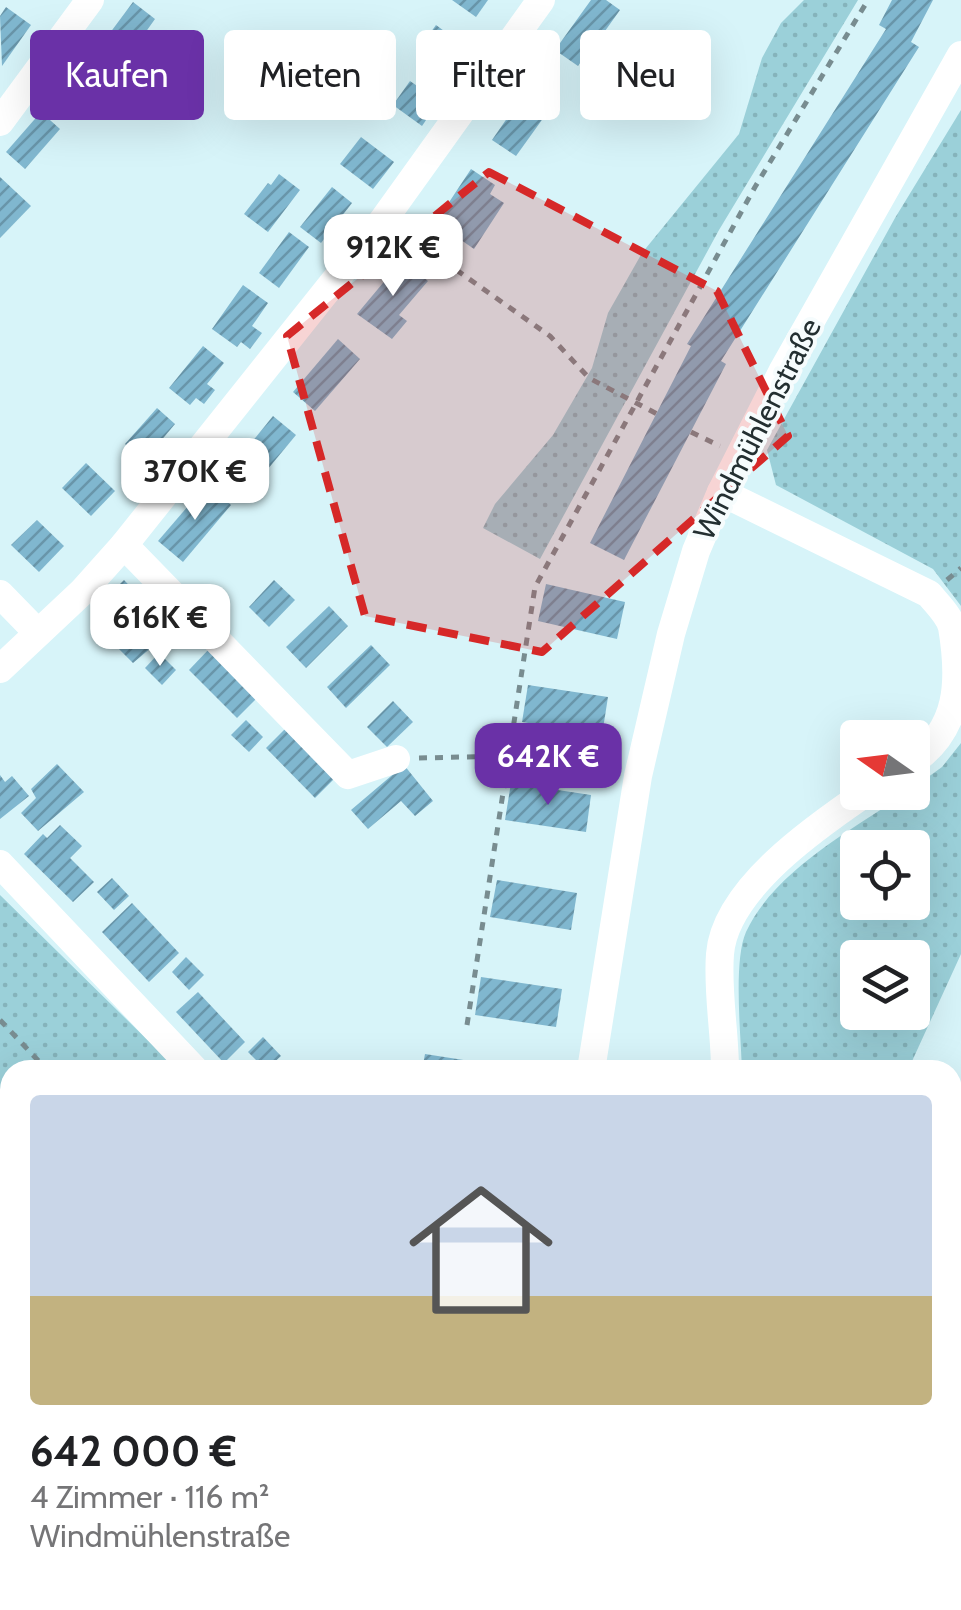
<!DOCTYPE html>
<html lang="de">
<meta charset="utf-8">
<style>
:root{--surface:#fff;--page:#f2f2f2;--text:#202124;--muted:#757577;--line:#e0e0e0;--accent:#6a31a7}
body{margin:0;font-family:Cabin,sans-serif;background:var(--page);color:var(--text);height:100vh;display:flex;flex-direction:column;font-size:38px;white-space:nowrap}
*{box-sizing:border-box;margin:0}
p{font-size:32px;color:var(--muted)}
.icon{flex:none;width:55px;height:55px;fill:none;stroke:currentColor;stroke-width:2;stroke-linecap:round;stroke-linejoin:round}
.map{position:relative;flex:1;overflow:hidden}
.drawer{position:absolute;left:0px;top:1060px;width:962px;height:550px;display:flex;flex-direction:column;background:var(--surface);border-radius:30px 30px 0 0;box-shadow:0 10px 40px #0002}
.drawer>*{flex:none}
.top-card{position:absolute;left:30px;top:30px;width:902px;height:90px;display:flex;gap:20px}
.needle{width:65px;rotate:284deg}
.fabs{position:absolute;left:840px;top:720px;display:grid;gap:20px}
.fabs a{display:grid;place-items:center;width:90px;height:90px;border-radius:10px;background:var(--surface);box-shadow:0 10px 40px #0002;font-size:50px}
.price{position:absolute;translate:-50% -85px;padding:0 22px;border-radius:20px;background:#fff;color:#222;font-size:32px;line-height:65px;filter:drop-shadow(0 2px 5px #0008)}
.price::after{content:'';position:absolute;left:50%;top:60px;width:30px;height:22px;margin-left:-15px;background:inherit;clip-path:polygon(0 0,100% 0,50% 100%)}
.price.active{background:var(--accent);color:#fff}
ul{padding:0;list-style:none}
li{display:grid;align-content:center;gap:20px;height:530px;padding:0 30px}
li+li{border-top:2px solid var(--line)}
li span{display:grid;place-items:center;height:310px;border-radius:10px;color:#555}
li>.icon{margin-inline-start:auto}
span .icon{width:180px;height:180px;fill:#fffc;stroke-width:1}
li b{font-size:42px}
.pill{padding:0 35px;border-radius:10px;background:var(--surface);box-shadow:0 10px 40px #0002;font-size:35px;line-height:90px}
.pill.active{background:var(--accent);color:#fff}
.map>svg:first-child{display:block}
.grass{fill:url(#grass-dots);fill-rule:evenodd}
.park{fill:url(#park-tufts)}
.building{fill:url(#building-hatch)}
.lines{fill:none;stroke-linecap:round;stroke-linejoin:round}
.path{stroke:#788c90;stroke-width:5;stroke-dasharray:8 8;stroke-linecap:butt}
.service{stroke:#fff;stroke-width:14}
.minor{stroke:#fff;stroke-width:28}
.secondary{stroke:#fff;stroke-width:40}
.marked{fill:#d62828;fill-opacity:0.2;stroke:#d62828;stroke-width:8;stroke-dasharray:20 12;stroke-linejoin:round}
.labels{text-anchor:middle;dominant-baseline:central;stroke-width:8;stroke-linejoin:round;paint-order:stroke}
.street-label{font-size:30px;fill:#232f31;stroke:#f6fcfd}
</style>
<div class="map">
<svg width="961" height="1610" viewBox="0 0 961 1610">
<defs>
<pattern id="grass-dots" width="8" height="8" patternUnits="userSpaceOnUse" patternTransform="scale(2.5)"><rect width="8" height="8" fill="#9bd0d9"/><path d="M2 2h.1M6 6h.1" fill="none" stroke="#85b3bb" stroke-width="1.8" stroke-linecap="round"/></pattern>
<pattern id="park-tufts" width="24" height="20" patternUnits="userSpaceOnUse" patternTransform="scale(2.5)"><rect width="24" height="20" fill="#9bd0d9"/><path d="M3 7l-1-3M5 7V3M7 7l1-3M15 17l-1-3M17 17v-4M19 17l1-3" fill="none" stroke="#85b3bb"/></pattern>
<pattern id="building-hatch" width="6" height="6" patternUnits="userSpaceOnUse" patternTransform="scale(2.5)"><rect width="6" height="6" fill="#80b7cf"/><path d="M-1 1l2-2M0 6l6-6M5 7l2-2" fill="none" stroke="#6895a9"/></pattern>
</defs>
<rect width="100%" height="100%" fill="#d7f4f9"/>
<g class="grass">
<path d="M 804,0 L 858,0 L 719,230 L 540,559 L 483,528 L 495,504 L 553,435 L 592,368 L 608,313 L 642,253 L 739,134 L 762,58 L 781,23 Z"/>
<path d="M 961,110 L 961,606 L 933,569 L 776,485 L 767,450 L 895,218 Z"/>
<path d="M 961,743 L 961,954 L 908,1070 L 742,1070 C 741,1037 733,961 746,932 C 775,870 852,830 906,793 L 912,792 L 913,788 L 942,767 ZM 858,848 L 912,848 L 912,902 L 858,902 ZM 858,958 L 912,958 L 912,1012 L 858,1012 Z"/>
<path d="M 0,895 L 178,1070 L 10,1070 L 10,1169 L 0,1159 Z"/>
<path d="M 953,1167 L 961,1171 L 961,1324 L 953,1328 Z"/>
<path d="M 961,1362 L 961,1519 L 953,1523 L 953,1367 Z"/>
<path d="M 138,1600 L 245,1600 L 251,1610 L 139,1610 Z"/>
</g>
<path class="park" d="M 447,1600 L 772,1600 L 777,1610 L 457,1610 Z"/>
<g class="building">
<path d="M 452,0 L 488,0 L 476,17 Z"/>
<path d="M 591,0 L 606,0 L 620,10 L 595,45 L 603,52 L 592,67 L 582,60 L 578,66 L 555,50 Z"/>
<path d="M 892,0 L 933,0 L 911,42 L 919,47 L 721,361 L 726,364 L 624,560 L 590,543 L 691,346 L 687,344 L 886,29 L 879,25 Z"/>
<path d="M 133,2 L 155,19 L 140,40 L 147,45 L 130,68 L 101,45 Z"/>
<path d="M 6,7 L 31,25 L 2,66 L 0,16 Z"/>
<path d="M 436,25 L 467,48 L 449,72 L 418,50 Z"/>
<path d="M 87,57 L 106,73 L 73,113 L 53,97 Z"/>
<path d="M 410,81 L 439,101 L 422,126 L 393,105 Z"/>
<path d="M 532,82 L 557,99 L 516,156 L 492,140 Z"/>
<path d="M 41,112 L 60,129 L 25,169 L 6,152 Z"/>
<path d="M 361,137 L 394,162 L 373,189 L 340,164 Z"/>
<path d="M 471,169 L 495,185 L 490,194 L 504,203 L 474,249 L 461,240 L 456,248 L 430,231 Z"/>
<path d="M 279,174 L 300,190 L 268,232 L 244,214 L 268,183 L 271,185 Z"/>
<path d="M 0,177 L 31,206 L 0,238 Z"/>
<path d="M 332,187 L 352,203 L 321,243 L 300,227 Z"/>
<path d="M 289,232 L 309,247 L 279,288 L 259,273 Z"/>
<path d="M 403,259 L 428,281 L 399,315 L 407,321 L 392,339 L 357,314 Z"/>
<path d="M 243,285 L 268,303 L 252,326 L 262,333 L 250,349 L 241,342 L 237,347 L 212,329 Z"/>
<path d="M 338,339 L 360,359 L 315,411 L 293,392 Z"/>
<path d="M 203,346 L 224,363 L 207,384 L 215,390 L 204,404 L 196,398 L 190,405 L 169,388 Z"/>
<path d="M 157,408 L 175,424 L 144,461 L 125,444 Z"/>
<path d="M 273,416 L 296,435 L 248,493 L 226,474 Z"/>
<path d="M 86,463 L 115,491 L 91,516 L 62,488 Z"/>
<path d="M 207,484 L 231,505 L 183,562 L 158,541 Z"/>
<path d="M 37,520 L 64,546 L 39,572 L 11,545 Z"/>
<path d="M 124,580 L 172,630 L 133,663 L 118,648 L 133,633 L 102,602 Z"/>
<path d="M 274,580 L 295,600 L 269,627 L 249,607 Z"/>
<path d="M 546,584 L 625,602 L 617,639 L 538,621 Z"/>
<path d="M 329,606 L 348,626 L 306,668 L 286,647 Z"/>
<path d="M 371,645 L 390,665 L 346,708 L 327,687 Z"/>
<path d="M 210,648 L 258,697 L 237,718 L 189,670 Z"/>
<path d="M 159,653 L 176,670 L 162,685 L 145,668 Z"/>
<path d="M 528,685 L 608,697 L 602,735 L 522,722 Z"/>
<path d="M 393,701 L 413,722 L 387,747 L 367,727 Z"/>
<path d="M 246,720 L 263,737 L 249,752 L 231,735 Z"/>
<path d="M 287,727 L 336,777 L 315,798 L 266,748 Z"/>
<path d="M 57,764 L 84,792 L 38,831 L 21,813 L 36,798 L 31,789 Z"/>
<path d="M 404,765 L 433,801 L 415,816 L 401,801 L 368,829 L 351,810 Z"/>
<path d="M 0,775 L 5,782 L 12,776 L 29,796 L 0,819 Z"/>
<path d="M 511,783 L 591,795 L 586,832 L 505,820 Z"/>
<path d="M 60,825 L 82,846 L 70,858 L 94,882 L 73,902 L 24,854 L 43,834 L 47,838 Z"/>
<path d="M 112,878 L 129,896 L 114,910 L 97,892 Z"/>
<path d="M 497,880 L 577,893 L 571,930 L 490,917 Z"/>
<path d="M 132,903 L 179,953 L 149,982 L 102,932 Z"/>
<path d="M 186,957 L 204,975 L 189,990 L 172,972 Z"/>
<path d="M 481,977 L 562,989 L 556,1027 L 475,1015 Z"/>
<path d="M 198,992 L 245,1042 L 224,1063 L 176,1012 Z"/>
<path d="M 263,1037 L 281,1056 L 266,1070 L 248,1052 Z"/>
<path d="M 425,1054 L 514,1068 L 514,1070 L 422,1070 Z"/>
<path d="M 0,1478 L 8,1490 L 10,1504 L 6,1524 L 0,1533 Z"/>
</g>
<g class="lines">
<g class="path">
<path d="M 404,233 L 550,336 L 589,378 L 657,414"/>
<path d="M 691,432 L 720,446"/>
<path d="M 947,580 L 961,568"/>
<path d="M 419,758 L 507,756 L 612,772"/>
<path d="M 0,1020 L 47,1070"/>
<path d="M 467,1025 L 535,587 L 755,187 L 868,0"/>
<path d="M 0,1287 L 10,1283"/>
<path d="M 952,1391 L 961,1387"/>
<path d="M 952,1517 L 961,1512"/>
<path d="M 952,1560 L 961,1555"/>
<path d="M 258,1600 L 265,1610"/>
<path d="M 434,1600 L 446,1610"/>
<path d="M 539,1600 L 539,1610"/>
<path d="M 548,1610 L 553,1600"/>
<path d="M 628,1610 L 642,1600"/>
<path d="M 858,1610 L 877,1600"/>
</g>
<g class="service">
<path d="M 952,1148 L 961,1152"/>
<path d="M 74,1610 L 75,1600"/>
</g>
<g class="minor">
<path d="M 0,122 L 90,0"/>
<path d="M 721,492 L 929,594 C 937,604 949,615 952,627 C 961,681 960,729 912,762"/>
<path d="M 124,545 L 348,775 L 396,759"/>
<path d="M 0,594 L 38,633"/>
<path d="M 0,669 L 82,592 L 124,545 L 384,219 L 541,0"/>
<path d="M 0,864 L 195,1070"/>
<path d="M 591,1070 L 638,776 L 671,634 L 696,551 L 721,492 L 782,372 L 961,55"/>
<path d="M 725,1070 C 725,1032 717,992 720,954 C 725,889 817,826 867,792"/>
<path d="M 952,1352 L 961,1347"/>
</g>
<g class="secondary">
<path d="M 0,1210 L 10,1221"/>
<path d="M 314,1600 L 325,1610"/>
<path d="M 390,1600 L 401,1610"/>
<path d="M 938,1610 L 961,1598"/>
</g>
</g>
<path class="marked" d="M 489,172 L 717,291 L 788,436 L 542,652 L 365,616 L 287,336 Z"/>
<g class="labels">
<g class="street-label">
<text transform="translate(757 429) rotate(-63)">Windmühlenstraße</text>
</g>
</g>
</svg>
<div class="fabs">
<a><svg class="needle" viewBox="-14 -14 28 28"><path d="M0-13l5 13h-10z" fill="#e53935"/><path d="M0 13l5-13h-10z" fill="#757577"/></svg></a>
<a><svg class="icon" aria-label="locate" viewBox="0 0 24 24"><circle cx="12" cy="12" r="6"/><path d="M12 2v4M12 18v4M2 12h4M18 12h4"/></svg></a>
<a><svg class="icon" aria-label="layers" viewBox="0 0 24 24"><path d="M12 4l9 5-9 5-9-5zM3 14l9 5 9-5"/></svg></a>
</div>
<b class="price" style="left:393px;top:299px">912K €</b>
<b class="price" style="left:195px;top:523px">370K €</b>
<b class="price" style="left:160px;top:669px">616K €</b>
<b class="price active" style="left:548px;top:808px">642K €</b>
<div class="top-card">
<a class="pill active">Kaufen</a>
<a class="pill">Mieten</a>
<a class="pill">Filter</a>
<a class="pill">Neu</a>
</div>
<section class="drawer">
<ul>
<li><span style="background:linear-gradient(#c9d6e8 65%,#c2b280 0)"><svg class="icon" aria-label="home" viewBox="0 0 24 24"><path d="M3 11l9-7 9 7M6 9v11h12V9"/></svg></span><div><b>642 000 €</b><p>4 Zimmer · 116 m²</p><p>Windmühlenstraße</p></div></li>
</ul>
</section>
</div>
